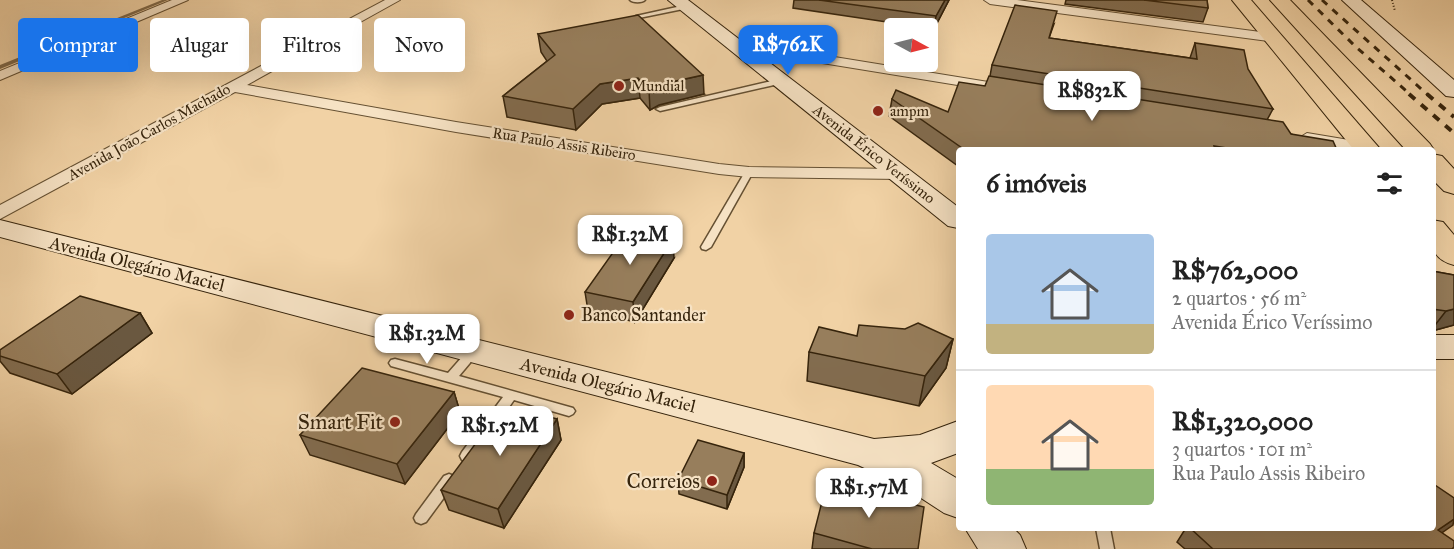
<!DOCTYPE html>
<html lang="pt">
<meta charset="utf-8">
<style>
:root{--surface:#fff;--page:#f6f6f6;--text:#222;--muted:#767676;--line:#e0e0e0;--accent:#1a73e8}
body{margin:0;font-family:"IM FELL Great Primer",serif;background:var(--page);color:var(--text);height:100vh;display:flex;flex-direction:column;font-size:22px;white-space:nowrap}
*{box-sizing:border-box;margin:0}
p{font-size:20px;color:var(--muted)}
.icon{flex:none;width:33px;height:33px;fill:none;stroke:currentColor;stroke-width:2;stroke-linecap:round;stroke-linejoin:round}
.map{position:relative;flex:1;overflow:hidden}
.details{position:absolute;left:956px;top:147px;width:480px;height:384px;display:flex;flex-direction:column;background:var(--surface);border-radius:6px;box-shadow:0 6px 24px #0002}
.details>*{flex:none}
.guide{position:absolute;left:18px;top:18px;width:570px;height:54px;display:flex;gap:12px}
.needle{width:39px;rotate:97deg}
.controls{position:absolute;left:884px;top:18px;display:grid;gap:12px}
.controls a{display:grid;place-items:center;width:54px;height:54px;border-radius:6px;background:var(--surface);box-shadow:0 6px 24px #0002;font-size:30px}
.price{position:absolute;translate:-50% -51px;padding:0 14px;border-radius:12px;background:#fff;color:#222;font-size:20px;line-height:39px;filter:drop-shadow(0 2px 3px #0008)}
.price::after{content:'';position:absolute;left:50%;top:36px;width:18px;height:14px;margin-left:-9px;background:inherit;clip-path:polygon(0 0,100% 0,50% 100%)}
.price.on{background:var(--accent);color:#fff}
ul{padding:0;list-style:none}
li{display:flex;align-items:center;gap:18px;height:150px;padding:0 30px}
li+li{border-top:2px solid var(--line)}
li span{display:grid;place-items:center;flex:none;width:168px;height:120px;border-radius:6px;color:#555}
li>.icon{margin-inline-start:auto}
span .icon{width:72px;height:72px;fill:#fffc;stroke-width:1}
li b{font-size:26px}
h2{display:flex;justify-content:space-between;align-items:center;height:72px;padding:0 30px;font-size:26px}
.tag{padding:0 21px;border-radius:6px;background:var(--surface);box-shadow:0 6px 24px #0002;font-size:21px;line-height:54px}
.tag.on{background:var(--accent);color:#fff}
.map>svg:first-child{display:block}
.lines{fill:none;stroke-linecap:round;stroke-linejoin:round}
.stream{fill:#806949;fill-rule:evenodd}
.service-casing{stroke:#655032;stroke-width:3}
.minor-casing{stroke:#655032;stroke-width:2}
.secondary-casing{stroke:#36240c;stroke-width:2}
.trunk-casing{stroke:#36240c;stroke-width:2}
.path{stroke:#36240c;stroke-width:2;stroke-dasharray:1 2;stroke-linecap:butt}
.service{fill:#f6e2c4;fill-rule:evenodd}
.minor{fill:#f6e2c4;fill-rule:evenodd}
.secondary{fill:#f6e2c4;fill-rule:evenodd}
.trunk{fill:#f1d2a5;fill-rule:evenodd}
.rail-far1{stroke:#36240c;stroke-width:3;stroke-dasharray:7 7;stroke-linecap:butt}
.rail{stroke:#36240c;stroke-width:4;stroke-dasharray:8 8;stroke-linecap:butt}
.wall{fill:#826c4f;stroke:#36240c;stroke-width:1.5}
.shaded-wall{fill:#6a5840;stroke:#36240c;stroke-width:1.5}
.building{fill:#977e5c;stroke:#36240c;stroke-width:1.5}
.poi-dot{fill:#8f2418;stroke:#f6e2c4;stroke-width:2}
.labels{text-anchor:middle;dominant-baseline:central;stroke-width:4.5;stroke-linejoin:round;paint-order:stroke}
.far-poi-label{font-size:15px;fill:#36240c;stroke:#f6e2c4;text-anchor:start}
.far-street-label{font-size:15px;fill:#36240c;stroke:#f6e2c4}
.street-label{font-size:18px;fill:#36240c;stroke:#f6e2c4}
.poi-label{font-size:18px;fill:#36240c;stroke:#f6e2c4;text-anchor:start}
.near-poi-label{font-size:21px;fill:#36240c;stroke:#f6e2c4;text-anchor:end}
</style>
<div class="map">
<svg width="1454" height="549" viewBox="0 0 1454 549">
<rect width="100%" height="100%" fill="#f1d2a5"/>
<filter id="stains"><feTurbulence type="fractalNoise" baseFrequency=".00333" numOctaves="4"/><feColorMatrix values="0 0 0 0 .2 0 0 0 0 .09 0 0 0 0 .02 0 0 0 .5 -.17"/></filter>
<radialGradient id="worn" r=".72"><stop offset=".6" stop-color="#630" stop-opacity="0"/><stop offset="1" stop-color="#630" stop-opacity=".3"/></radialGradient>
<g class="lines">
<path class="stream" d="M 162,0 L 168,0 L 0,69 L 0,65 Z"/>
<defs>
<g id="service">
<path d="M 630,0 L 645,0 C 642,3 633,3 630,0 Z"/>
<path d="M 686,5 L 688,6 L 688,8 L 639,18 L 636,16 Z"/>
<path d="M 780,79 L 784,81 L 783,83 L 660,111 L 656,109 L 660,107 Z"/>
<path d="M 749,169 L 753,172 L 711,247 L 706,250 L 702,249 L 701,247 L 745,172 Z"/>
<path d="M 474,347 L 478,348 L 480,351 L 459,376 L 573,408 L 575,411 L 573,414 L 569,416 L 514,400 L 472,460 L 467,461 L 462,460 L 460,456 L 462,452 L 503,397 L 391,366 L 389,363 L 391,360 L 395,359 L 448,373 L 470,348 Z"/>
<path d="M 449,474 L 454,476 L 456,480 L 454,484 L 426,522 L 421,524 L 416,522 L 414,518 L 416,514 L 444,476 Z"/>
<path d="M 1096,528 L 1110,528 L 1114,549 L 1100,549 Z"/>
</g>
<g id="minor">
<path d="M 172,0 L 188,0 L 0,80 L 0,71 Z"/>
<path d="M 385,0 L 400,0 L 247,85 L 456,122 L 719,164 L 749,167 L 900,169 L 906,170 L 909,174 L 906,178 L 900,179 L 749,177 L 719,174 L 456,132 L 235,92 L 0,219 L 0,205 Z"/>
<path d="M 984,0 L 1017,0 L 1275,34 L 1282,38 L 1275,42 L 990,4 Z"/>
<path d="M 743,49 L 816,54 L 1013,86 L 1020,90 L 1013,94 L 816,62 L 738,56 L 736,53 Z"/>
<path d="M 1307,133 L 1367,143 L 1375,148 L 1374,150 L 1349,150 L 1301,142 L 1299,138 Z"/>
</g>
<g id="secondary">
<path d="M 668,0 L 688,0 L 958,207 L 958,228 L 948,226 Z"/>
<path d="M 1342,0 L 1361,0 L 1454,80 L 1454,97 L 1446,96 Z"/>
<path d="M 0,220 L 874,439 L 920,435 L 958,421 L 958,453 L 931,463 L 958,479 L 958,518 L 944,513 L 901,485 L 858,465 L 0,237 Z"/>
<rect x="1432" y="335" width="22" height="24"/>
<path d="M 965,528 L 1013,528 L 1020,535 L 1026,549 L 978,549 Z"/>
</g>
<g id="trunk">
<path d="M 1232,0 L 1251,0 L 1381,150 L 1354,150 Z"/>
<path d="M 1270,0 L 1290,0 L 1430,144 L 1434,150 L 1432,153 L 1432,150 L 1406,150 Z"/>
<path d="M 1432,154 L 1442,156 L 1454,169 L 1454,194 L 1444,191 L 1432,179 Z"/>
<path d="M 1432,220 L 1443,222 L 1454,235 L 1454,265 C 1428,258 1432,242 1432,220 Z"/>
</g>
</defs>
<use href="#service" class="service-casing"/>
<use href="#minor" class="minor-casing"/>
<use href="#secondary" class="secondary-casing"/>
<use href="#trunk" class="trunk-casing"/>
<path class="path" d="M 1392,0 L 1395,11"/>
<use href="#service" class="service"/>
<use href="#minor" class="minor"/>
<use href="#secondary" class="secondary"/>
<use href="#trunk" class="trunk"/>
<g class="rail-far1">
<path d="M 1308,0 L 1356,47 L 1411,95"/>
<path d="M 1322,0 L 1428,95"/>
</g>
<g class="rail">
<path d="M 1409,94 L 1454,133"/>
<path d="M 1427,94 L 1454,117"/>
</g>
</g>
<g class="wall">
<path d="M 794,0 L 949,0 L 934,29 L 793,8 Z"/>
<path d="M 1066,0 L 1207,0 L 1208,8 L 1203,22 L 1065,4 Z"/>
<path d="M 1054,24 L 1049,38 L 1190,58 L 1195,43 L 1273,109 L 1267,120 L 1291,134 L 1337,150 L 958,150 L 958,166 L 889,116 L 892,99 L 948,112 L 985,86 L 990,76 L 992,65 Z"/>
<path d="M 538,34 L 704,94 L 659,105 L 650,110 L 640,98 L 602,104 L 576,130 L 507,117 L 503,96 L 547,61 L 541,52 Z"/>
<path d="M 674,258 L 635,322 L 588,311 L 585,292 Z"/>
<path d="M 1432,271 L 1454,275 L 1454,325 L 1432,331 Z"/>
<path d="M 140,313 L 152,333 L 72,394 L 10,373 L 0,361 L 0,350 Z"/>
<path d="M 857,336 L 953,339 L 946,368 L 919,406 L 807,381 L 809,352 Z"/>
<path d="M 454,392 L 460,412 L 405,484 L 310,455 L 300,435 Z"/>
<path d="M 557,419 L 561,440 L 504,528 L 449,510 L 441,490 Z"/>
<path d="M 744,453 L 744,467 L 727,509 L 679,494 L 678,480 Z"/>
<path d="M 1181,528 L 1432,528 L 1442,532 L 1453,549 L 1185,549 L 1177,542 L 1184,531 Z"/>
<path d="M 814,533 L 918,549 L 812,549 Z"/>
</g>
<g class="shaded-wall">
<path d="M 945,0 L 949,0 L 934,29 L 936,16 Z"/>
<path d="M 703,75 L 704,94 L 659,105 L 650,110 L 649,90 L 658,85 Z"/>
<path d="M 638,78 L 640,98 L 602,104 L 576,130 L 573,109 L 600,84 Z"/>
<path d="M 673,239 L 674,258 L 635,322 L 633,302 Z"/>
<path d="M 1454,309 L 1454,325 L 1432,331 L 1432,329 L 1446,311 Z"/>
<path d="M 140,313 L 152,333 L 72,394 L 57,374 Z"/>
<path d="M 953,339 L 946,368 L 919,406 L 925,376 Z"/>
<path d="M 454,392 L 460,412 L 405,484 L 397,464 Z"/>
<path d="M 557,419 L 561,440 L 504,528 L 498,509 Z"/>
<path d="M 744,453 L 744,467 L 727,509 L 727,495 Z"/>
<path d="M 1454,519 L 1453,525 L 1423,546 L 1438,530 Z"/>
</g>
<g class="building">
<path d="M 819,0 L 945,0 L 936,16 Z"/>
<path d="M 1144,0 L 1207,0 L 1208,8 Z"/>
<path d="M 1015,5 L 1057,11 L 1049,38 L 1197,59 L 1195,43 L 1244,50 L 1248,69 L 1273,109 L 992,65 Z"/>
<path d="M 638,15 L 703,75 L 658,85 L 649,90 L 638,78 L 600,84 L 573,109 L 503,96 L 555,55 L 538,34 Z"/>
<path d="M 989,76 L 1283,122 L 1291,134 L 1333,141 L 1337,150 L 1239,150 L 1214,146 L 1215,150 L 965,150 L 892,99 L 896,90 L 948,112 L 959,82 L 985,86 Z"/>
<path d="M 629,230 L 673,239 L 633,302 L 585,292 Z"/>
<path d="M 1432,271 L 1454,275 L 1454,309 L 1446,311 L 1432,309 Z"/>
<path d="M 80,296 L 140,313 L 57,374 L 0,356 L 0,350 Z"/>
<path d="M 918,323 L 953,339 L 925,376 L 809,352 L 819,327 L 857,336 L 859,325 L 905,329 Z"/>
<path d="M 362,368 L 454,392 L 397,464 L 300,435 Z"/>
<path d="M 517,408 L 557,419 L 498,509 L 441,490 L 496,416 Z"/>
<path d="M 698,440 L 744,453 L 727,495 L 678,480 Z"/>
<path d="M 827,482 L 924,507 L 918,549 L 872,549 L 814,533 Z"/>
<path d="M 1432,483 L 1454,498 L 1454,519 L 1438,530 L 1454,541 L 1454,547 L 1452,549 L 1213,549 L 1190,528 L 1432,528 Z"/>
</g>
<g class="poi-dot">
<circle cx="619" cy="86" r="6"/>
<circle cx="878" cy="111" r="6"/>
<circle cx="569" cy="315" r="6"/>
<circle cx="395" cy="422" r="6"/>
<circle cx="712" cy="481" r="6"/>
</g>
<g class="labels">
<g class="far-poi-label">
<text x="631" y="86">Mundial</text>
<text x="890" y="111">ampm</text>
</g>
<g class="far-street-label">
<text transform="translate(149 132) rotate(-29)">Avenida João Carlos Machado</text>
<text transform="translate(564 144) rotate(9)">Rua Paulo Assis Ribeiro</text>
<text transform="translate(874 154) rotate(38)">Avenida Érico Veríssimo</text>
</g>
<g class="street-label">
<text transform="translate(137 264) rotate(14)">Avenida Olegário Maciel</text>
<text transform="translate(608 385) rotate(14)">Avenida Olegário Maciel</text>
</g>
<g class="poi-label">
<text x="581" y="315">Banco Santander</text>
</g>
<g class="near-poi-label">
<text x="383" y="422">Smart Fit</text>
<text x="700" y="481">Correios</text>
</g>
</g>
<rect width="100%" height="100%" filter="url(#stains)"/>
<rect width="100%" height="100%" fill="url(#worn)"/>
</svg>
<div class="controls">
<a><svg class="needle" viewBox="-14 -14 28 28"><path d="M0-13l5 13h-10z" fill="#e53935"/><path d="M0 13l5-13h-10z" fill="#767676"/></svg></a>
</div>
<b class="price on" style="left:788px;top:76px">R$762K</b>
<b class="price" style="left:1092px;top:122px">R$832K</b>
<b class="price" style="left:630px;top:266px">R$1.32M</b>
<b class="price" style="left:427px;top:365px">R$1.32M</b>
<b class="price" style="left:500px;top:457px">R$1.52M</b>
<b class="price" style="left:869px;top:519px">R$1.57M</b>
<div class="guide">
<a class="tag on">Comprar</a>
<a class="tag">Alugar</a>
<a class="tag">Filtros</a>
<a class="tag">Novo</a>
</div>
<section class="details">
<h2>6 imóveis<svg class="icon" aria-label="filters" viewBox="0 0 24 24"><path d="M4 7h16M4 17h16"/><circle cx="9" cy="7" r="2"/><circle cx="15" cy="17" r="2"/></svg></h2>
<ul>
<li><span style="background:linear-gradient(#a9c7e8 75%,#c2b280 0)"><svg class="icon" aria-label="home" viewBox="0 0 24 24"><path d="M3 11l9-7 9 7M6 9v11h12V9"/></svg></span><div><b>R$762,000</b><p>2 quartos · 56 m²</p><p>Avenida Érico Veríssimo</p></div></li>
<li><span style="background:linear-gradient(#ffd9b3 70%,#8fb573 0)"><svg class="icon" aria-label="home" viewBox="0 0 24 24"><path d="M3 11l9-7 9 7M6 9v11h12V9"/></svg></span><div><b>R$1,320,000</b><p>3 quartos · 101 m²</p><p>Rua Paulo Assis Ribeiro</p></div></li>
</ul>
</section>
</div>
